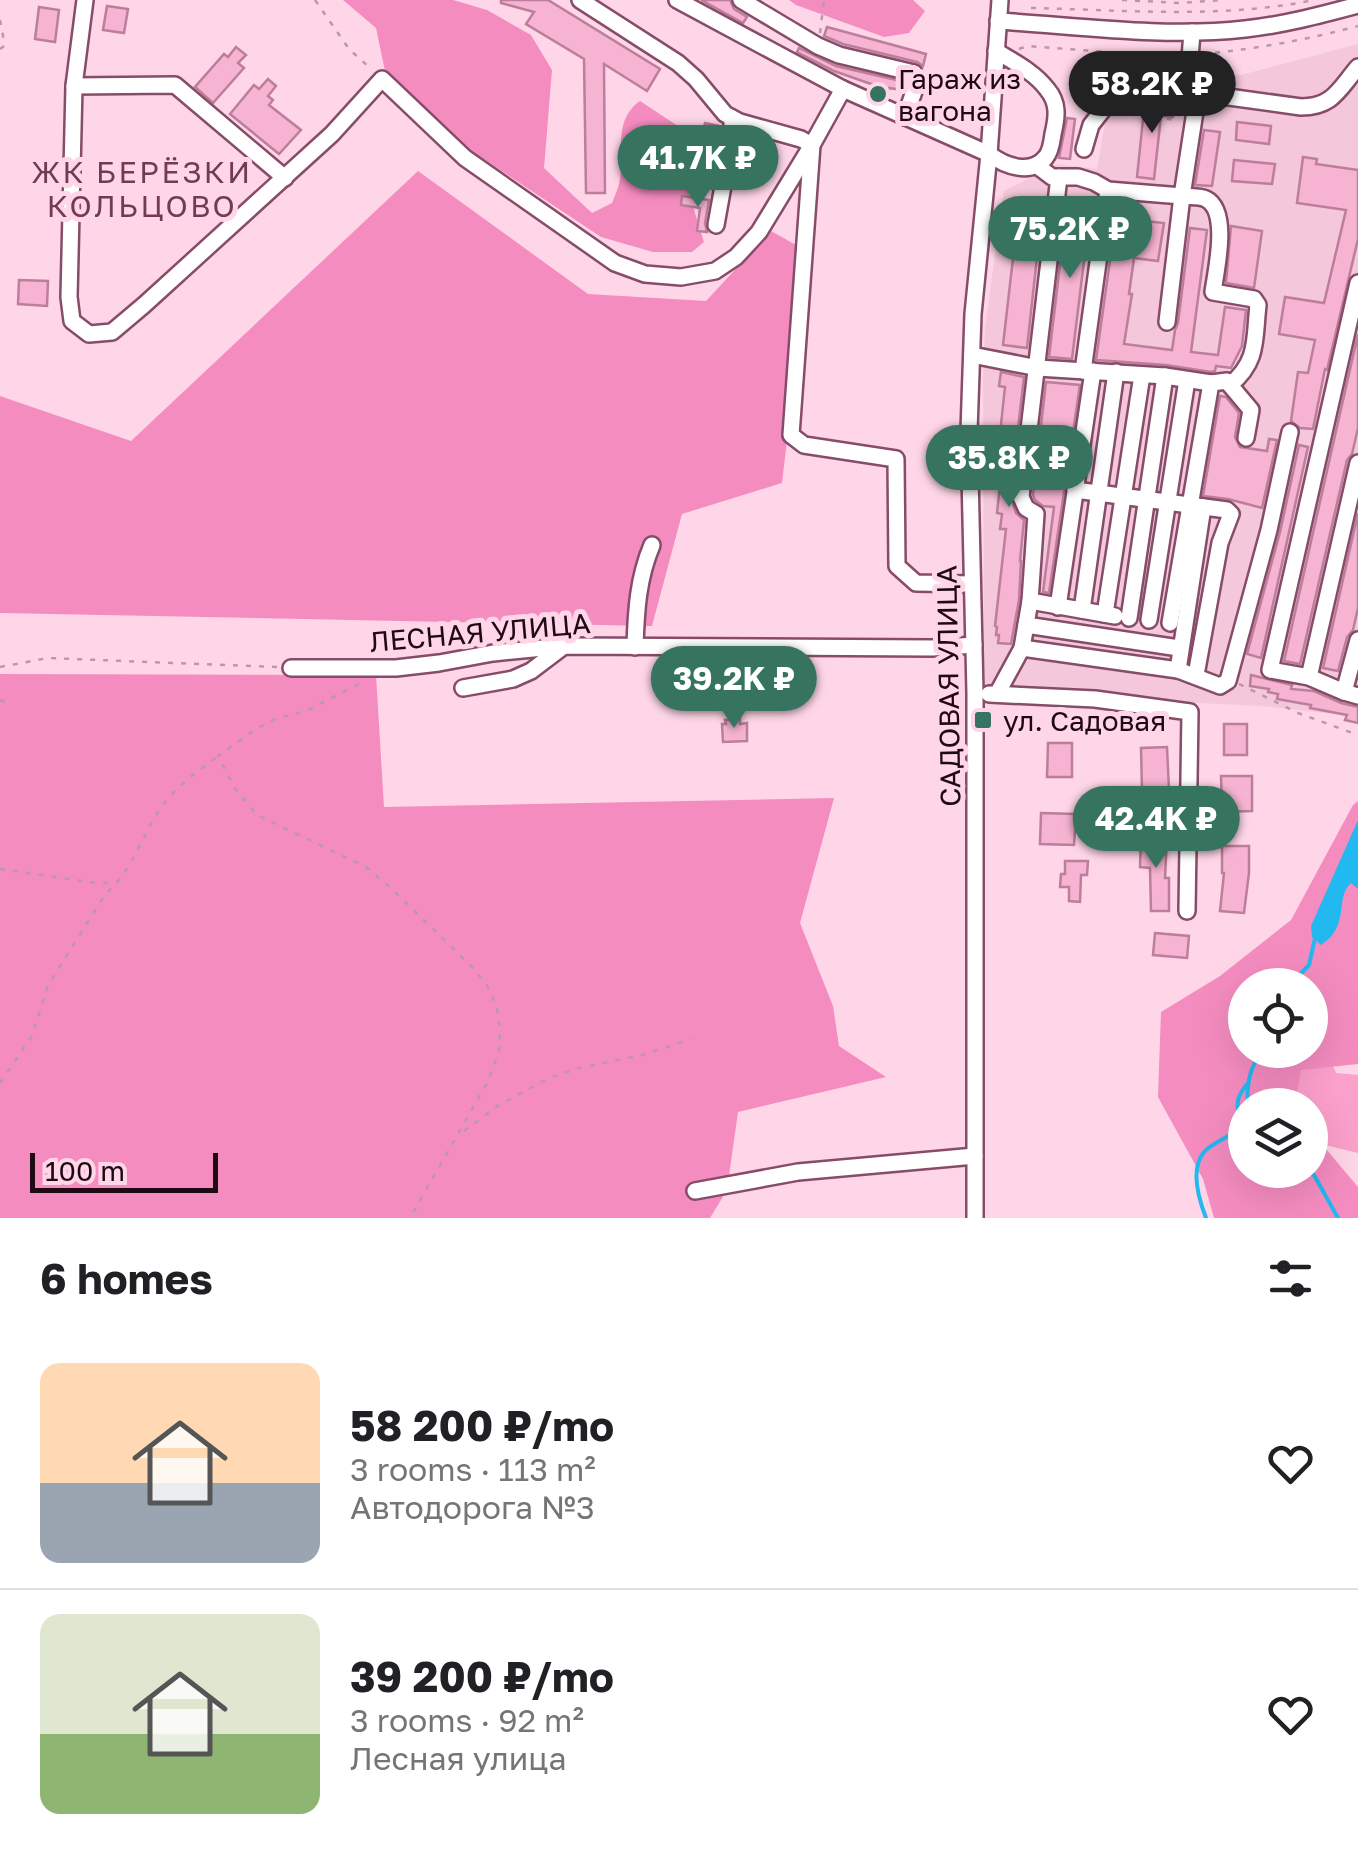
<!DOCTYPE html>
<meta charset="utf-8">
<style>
:root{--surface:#fff;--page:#f6f6f6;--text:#202124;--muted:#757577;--line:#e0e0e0;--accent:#367460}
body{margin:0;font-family:"Golos Text",sans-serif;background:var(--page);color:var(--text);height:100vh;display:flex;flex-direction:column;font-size:38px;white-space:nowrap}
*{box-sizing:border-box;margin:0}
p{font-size:32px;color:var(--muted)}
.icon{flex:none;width:55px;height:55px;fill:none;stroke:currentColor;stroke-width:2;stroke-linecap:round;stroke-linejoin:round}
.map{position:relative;height:1218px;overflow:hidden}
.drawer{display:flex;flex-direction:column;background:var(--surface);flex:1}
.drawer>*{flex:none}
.tools{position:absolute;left:1228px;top:968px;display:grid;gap:20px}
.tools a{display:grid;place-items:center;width:100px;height:100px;border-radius:50%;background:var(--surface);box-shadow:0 10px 40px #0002;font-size:50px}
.scale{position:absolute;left:30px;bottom:25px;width:188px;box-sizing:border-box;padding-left:10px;border:5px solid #1f0914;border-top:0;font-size:28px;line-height:35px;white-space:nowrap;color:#1f0914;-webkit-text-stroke:8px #ffd6e8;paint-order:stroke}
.price{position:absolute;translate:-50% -85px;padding:0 22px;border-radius:35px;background:var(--accent);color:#fff;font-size:32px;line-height:65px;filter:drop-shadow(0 2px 5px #0008)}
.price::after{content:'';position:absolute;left:50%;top:60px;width:30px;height:22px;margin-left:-15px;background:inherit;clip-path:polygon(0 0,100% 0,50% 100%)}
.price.selected{background:#222;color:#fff}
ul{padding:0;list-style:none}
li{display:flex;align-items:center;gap:30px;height:250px;padding:0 40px}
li+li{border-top:2px solid var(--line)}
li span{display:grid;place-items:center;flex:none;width:280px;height:200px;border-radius:20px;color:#555}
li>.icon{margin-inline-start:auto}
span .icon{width:120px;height:120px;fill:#fffc;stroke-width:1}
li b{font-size:42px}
h2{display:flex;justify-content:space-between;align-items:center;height:120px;padding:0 40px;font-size:42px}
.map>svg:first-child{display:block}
.built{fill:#f5c7db}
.green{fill:#fca0cc}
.forest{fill:#f58cc0;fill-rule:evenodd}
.water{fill:#22b8f0}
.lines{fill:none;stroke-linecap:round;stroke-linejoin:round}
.stream{stroke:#22b8f0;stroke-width:4}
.building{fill:#f6b4d2;stroke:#bc7e9b;stroke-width:2.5}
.minor-casing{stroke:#864c69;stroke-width:20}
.path{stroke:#bb98a8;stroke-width:2.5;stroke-dasharray:5 8;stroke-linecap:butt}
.minor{stroke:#fff;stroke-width:15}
.poi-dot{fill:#367460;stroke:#ffd6e8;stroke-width:4}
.labels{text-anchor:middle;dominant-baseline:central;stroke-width:10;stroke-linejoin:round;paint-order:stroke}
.poi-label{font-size:28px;fill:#1f0914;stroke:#ffd6e8;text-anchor:start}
.street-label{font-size:28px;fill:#1f0914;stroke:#ffd6e8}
.neighbourhood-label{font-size:30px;letter-spacing:2.5px;fill:#713a55;stroke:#ffd6e8}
</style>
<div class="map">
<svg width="1358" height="1218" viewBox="0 0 1358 1218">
<rect width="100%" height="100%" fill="#ffd6e8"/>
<path class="built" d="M 1358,44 L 1358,724 L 1343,715 L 1262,706 L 1155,701 L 984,687 L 983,374 L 985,327 L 1004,191 L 1057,164 L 1097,169 L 1112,83 L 1241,75 Z"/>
<path class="green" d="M 1328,1054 L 1336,1073 L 1358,1075 L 1358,1153 L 1325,1145 L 1316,1118 L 1310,1119 L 1310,1105 L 1286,1105 L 1274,1072 Z"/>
<g class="forest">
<path d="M 343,0 L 453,0 L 487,10 L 531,35 L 552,70 L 544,168 L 592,213 L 612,203 C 615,195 619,187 620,179 C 624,151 613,120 640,101 L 684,130 L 676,152 L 704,242 L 692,252 L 653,252 L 601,237 L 470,150 L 385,71 L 376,28 Z"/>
<path d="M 789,0 L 913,0 L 925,11 L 909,33 L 884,37 L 796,5 Z"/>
<path d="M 418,171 L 588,294 L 706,301 L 771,231 L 796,245 L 799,337 L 782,483 L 682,514 L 652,626 L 0,613 L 0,396 L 131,441 Z"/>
<path d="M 0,674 L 376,675 L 384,807 L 834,798 L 800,923 L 833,1006 L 839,1046 L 886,1077 L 738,1112 L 727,1190 L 710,1218 L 0,1218 Z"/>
<path d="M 1358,801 L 1358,1064 L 1301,1070 L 1295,1105 L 1245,1105 L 1245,1170 L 1310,1170 L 1310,1130 L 1358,1187 L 1358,1218 L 1214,1218 L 1203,1179 L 1158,1097 L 1161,1012 L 1220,976 L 1291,920 L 1353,805 ZM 1245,985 L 1310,985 L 1310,1050 L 1245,1050 Z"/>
</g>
<path class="water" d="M 1358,820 L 1358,889 L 1351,883 C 1334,898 1351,926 1321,945 L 1312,937 L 1311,926 Z"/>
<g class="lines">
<g class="stream">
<path d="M 1290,985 L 1309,965 L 1315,938"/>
<path d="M 1248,1105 C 1246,1085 1250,1066 1263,1050"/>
<path d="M 1307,1170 L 1314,1175 L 1338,1218"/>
<path d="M 1206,1218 C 1199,1200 1190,1169 1204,1152 C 1213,1142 1229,1138 1239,1128 C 1239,1106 1232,1102 1248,1083"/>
</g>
</g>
<g class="building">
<path d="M 501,0 L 548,0 L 660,69 L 647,91 L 604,64 L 605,193 L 586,193 L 584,59 L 526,24 L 534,12 L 501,3 Z"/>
<path d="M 701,0 L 730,0 L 734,9 L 747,17 L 743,23 Z"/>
<path d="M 107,6 L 128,9 L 124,33 L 103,30 Z"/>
<path d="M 39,7 L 59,10 L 55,42 L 35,39 Z"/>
<path d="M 827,27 L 926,54 L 923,66 L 917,62 L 843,44 L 824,36 Z"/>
<path d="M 236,47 L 246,55 L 238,63 L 244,68 L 213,103 L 195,87 L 224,54 L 228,57 Z"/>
<path d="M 799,48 L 836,66 L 905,82 L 902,90 L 889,88 L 886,96 L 872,89 L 874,85 L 834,71 L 797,52 Z"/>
<path d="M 268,79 L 276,86 L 268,96 L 273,100 L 269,105 L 301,130 L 279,154 L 230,114 L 254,85 L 259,89 Z"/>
<path d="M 1145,100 L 1175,103 L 1173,117 L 1161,116 L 1154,179 L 1137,177 Z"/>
<path d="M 1067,118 L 1075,119 L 1070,159 L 1059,158 Z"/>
<path d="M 1237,122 L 1271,126 L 1269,144 L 1236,140 Z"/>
<path d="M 705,123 L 719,126 L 715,145 L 712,145 L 703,189 L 692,187 Z"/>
<path d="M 1204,130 L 1220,132 L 1212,186 L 1195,185 Z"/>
<path d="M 743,137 L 755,139 L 747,176 L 737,173 Z"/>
<path d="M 1303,157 L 1317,159 L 1316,164 L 1358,170 L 1358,239 L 1327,370 L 1325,369 L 1313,429 L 1300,428 L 1291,421 L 1298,372 L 1308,373 L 1315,340 L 1279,334 L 1285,297 L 1324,303 L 1346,210 L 1297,203 Z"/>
<path d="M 1234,160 L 1275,164 L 1272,184 L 1232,181 Z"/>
<path d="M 682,196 L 709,200 L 705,223 L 707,232 L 697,231 L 700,208 L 681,205 Z"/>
<path d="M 1068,197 L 1078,198 L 1077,210 L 1090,212 L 1072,359 L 1049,357 Z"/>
<path d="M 1025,201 L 1043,203 L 1027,348 L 1003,345 L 1018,215 L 1024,215 Z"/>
<path d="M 1116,218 L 1164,223 L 1158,261 L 1134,258 L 1129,294 L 1132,294 L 1124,344 L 1172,350 L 1175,330 L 1178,323 L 1190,228 L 1207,230 L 1191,352 L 1218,355 L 1225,307 L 1246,310 L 1242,346 L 1231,368 L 1216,366 L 1215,371 L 1211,372 L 1166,365 L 1096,360 Z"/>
<path d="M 1231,226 L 1262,231 L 1254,288 L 1226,283 Z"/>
<path d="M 19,280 L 48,281 L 47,306 L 18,304 Z"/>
<path d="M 1358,334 L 1358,428 L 1352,454 L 1347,460 L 1300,664 L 1284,661 Z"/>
<path d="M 1001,372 L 1024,377 L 1010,496 L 1016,513 L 1024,520 L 1020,561 L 1021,561 L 1019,600 L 1011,644 L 998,643 L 999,635 L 996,635 L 997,627 L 995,626 L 1006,529 L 1000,529 L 1002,514 L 997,513 L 1001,476 L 996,476 L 997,461 L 1005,387 L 999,386 Z"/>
<path d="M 1046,382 L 1080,385 L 1049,593 L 1043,592 L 1054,507 L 1043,506 L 1035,500 L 1033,495 Z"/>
<path d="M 1220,396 L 1226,397 L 1239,413 L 1235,437 L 1240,447 L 1267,451 L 1269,439 L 1277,440 L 1262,508 L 1228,499 L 1203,496 Z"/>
<path d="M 1299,445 L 1308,447 L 1261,658 L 1247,654 L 1280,532 Z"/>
<path d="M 1358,513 L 1358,608 L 1353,630 L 1347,637 L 1338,671 L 1323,668 Z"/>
<path d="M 1251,675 L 1292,685 L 1291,689 L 1314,691 L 1341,703 L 1358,707 L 1358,723 L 1345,720 L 1347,715 L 1310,708 L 1311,705 L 1277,699 L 1278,694 L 1268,692 L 1269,689 L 1250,686 Z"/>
<path d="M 740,719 L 740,724 L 747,723 L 747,741 L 723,742 L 722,724 L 726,724 L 725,720 Z"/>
<rect x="1224" y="724" width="23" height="31"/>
<path d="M 1048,743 L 1072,743 L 1072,777 L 1047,777 Z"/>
<path d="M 1167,747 L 1169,790 L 1142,791 L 1141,748 Z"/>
<path d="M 1221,776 L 1252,776 L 1252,811 L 1222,812 Z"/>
<path d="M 1041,813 L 1076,814 L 1074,845 L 1040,844 Z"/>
<path d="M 1141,836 L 1167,837 L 1165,878 L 1169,878 L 1169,911 L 1151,911 L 1150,868 L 1140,867 Z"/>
<path d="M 1222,846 L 1249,846 L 1249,873 L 1244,913 L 1220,911 L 1224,873 L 1222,873 Z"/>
<path d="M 1065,861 L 1088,861 L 1087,875 L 1081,875 L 1080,902 L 1069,901 L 1069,887 L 1060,887 L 1061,874 L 1065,874 Z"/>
<path d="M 1155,933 L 1189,936 L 1187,958 L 1153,955 Z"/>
</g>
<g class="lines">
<defs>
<g id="minor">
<path d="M 85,0 L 74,86 L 69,297 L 72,321 L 89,334 L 112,332 L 144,305 L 332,134 L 382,79 L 465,158 L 615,263 L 645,274 L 681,277 L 715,271 L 736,257 L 759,232 L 812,145 L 801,139 L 740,122 L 725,114 L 696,79 L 678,63 L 580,0"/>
<path d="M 677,0 L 843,89 L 989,154 C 1005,166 1031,176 1046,157 C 1051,151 1052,141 1053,134 C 1057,117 1059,103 1047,89 C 1034,72 1014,62 996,51"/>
<path d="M 741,0 L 818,46 L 839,55 L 914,73 L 917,83 L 905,117"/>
<path d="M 998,21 C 1079,26 1164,38 1245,29 C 1283,25 1321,15 1358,5"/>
<path d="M 1192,32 L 1188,85 L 1190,90 L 1200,93 L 1301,107 C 1333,107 1339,89 1358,67"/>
<path d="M 74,86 L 175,85 L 285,178"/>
<path d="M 843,89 L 812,145 L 791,435 L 804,445 L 896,459 L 897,566 L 916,583 L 972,584"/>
<path d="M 1084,149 L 1091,125 L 1116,93 L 1149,86 L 1189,88"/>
<path d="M 1036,165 L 1052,177 L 1078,177 L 1094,182 L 1108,190 L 1182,196 L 1167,322"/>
<path d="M 716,225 L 732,136 L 732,118"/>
<path d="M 1358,283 L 1270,670 L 1309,677 L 1344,692 L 1358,696"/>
<path d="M 972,355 L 1038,368 L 1165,376 L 1211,383 L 1227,381 L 1230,385 C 1259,361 1254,339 1258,305 L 1254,299 L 1213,292 C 1216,270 1230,211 1206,199 C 1200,196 1190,197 1182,196 L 1198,92"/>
<path d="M 1083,371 L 1108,190"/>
<path d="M 1230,385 L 1251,410 L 1246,438"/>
<path d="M 1075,490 L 1227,510 L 1231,514 L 1220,543 L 1196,675"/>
<path d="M 1030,601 L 1115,616"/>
<path d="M 1058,607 L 1093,371"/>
<path d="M 1082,610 L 1116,372"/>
<path d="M 1105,614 L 1142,375"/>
<path d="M 1129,618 L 1165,376"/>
<path d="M 1149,620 L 1187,380"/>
<path d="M 1170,623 L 1211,383"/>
<path d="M 1026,625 L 1179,648"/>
<path d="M 635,647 C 636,611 638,578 652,545"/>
<path d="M 1022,648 L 1178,670 L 1220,686 L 1228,681 L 1269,530 L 1290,432"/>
<path d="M 291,668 L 396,668 L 439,663 L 493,653 L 564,646 L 932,648 L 974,645"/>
<path d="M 1178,670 L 1203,507"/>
<path d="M 1309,677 L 1358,463"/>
<path d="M 463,688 L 513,679 L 531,671 L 564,646"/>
<path d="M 1344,692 L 1358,640"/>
<path d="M 989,694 L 1095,699 L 1190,712 L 1187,911"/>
<path d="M 997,694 L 1022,648 L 1030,601 L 1036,514 L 1026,508 L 1021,497 L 1059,177"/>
<path d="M 695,1191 L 798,1172 L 975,1156"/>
<path d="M 975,1218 L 975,693 L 969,431 L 973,314 L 989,154 L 1000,0"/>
</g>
</defs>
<use href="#minor" class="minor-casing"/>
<g class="path">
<path d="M 315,0 L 349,49 L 370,68"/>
<path d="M 1122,0 L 1180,3 L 1223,0"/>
<path d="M 1031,8 C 1124,10 1222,19 1314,0"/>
<path d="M 0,20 L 4,41 L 3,47 L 0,49"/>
<path d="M 820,33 L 824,0"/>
<path d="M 1019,49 L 1027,46 L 1175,57"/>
<path d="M 1202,54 C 1256,49 1306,40 1358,26"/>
<path d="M 1141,116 L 1177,120"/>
<path d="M 0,667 L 48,658 L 277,667"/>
<path d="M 359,684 L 306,711 L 275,719 L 256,729 L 218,756 L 236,790 L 257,815 L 366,867 L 390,887 L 471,966 L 487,985 L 497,1009 L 500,1029 L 499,1052 L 487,1083 L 410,1218"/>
<path d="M 1239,684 L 1298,713 L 1358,735"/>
<path d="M 0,700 L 7,703"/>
<path d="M 0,869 L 96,883 L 118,882"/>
<path d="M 0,1083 L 32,1036 L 48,985 L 106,893 C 134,870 142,833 163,805 C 177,785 199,771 218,756"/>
<path d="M 464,1131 L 497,1106 L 549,1078 L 580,1068 L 643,1055 L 691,1039"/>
</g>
<use href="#minor" class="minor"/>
</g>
<g class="poi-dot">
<circle cx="878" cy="94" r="10"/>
<rect x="973" y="710" width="20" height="20" rx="5"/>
</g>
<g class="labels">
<g class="poi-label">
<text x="898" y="78">Гараж из<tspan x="898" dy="32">вагона</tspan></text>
<text x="1003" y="720">ул. Садовая</text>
</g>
<g class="street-label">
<text transform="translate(480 632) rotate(-5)">ЛЕСНАЯ УЛИЦА</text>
<text transform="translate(948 686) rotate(-91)">САДОВАЯ УЛИЦА</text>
</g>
<g class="neighbourhood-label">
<text x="142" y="172">ЖК БЕРЁЗКИ<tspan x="142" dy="34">КОЛЬЦОВО</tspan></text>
</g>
</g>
</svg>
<div class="tools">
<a><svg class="icon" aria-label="locate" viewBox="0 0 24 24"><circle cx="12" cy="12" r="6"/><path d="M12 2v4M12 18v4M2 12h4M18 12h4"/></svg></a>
<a><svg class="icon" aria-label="layers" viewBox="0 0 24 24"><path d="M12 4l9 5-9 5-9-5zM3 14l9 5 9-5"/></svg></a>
</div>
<div class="scale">100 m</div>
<b class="price selected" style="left:1152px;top:136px">58.2K ₽</b>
<b class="price" style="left:698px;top:210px">41.7K ₽</b>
<b class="price" style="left:1070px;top:281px">75.2K ₽</b>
<b class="price" style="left:1009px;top:510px">35.8K ₽</b>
<b class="price" style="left:734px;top:731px">39.2K ₽</b>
<b class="price" style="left:1156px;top:871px">42.4K ₽</b>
</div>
<section class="drawer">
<h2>6 homes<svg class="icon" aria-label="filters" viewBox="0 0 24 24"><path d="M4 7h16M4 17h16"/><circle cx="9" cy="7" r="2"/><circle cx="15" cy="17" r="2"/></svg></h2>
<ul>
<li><span style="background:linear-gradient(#ffd9b3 60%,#9aa5b1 0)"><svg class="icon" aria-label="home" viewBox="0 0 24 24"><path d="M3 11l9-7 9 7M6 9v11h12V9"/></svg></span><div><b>58 200 ₽/mo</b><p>3 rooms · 113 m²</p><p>Автодорога №3</p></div><svg class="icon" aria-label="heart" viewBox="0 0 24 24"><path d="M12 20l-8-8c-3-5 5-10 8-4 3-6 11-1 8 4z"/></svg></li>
<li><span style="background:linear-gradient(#dfe7d0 60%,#8fb573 0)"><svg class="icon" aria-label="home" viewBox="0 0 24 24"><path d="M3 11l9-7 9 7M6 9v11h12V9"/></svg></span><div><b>39 200 ₽/mo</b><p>3 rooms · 92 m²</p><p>Лесная улица</p></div><svg class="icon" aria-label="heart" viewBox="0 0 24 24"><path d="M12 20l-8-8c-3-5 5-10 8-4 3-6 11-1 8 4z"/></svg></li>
</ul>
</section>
